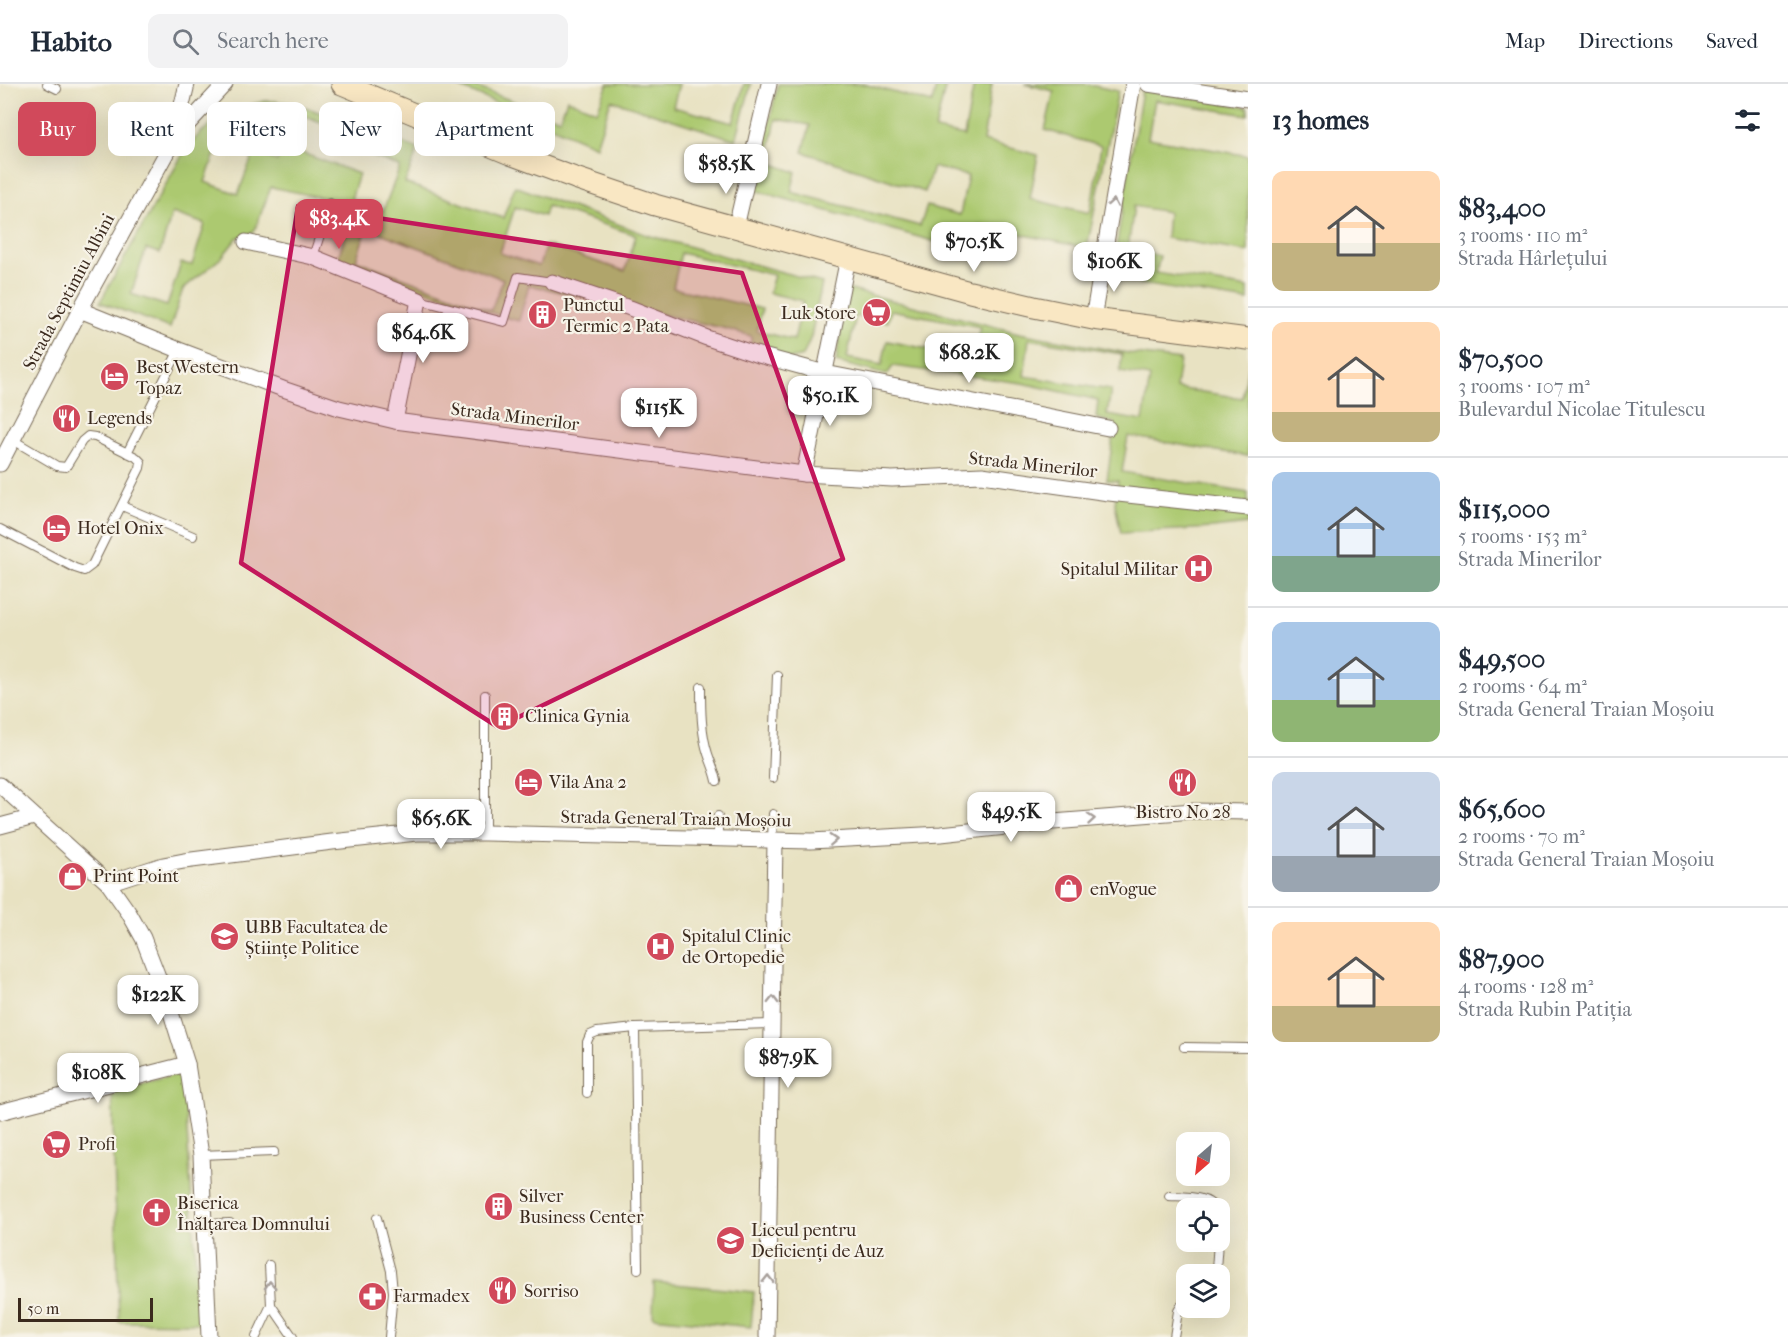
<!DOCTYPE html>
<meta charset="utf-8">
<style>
:root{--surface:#fff;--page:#f2f2f3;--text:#1f2937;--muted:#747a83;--line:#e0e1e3;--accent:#d1495b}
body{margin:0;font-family:"IM FELL French Canon",serif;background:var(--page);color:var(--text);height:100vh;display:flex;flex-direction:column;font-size:22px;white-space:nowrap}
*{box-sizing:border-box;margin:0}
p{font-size:20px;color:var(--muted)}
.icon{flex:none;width:33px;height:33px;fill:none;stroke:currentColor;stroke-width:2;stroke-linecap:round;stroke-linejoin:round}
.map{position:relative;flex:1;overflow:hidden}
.panel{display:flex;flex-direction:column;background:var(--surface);width:540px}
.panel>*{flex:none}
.hud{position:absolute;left:18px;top:18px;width:570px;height:54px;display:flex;gap:12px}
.needle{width:39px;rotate:208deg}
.fabs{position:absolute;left:1176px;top:1048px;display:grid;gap:12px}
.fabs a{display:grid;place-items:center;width:54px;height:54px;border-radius:12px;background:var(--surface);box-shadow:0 6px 24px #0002;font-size:30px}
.scale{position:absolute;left:18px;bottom:15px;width:135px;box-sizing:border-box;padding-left:6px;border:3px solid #3b2a1e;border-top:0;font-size:16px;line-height:21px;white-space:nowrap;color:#3b2a1e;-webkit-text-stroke:4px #f7f3e8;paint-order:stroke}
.price{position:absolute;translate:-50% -51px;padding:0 14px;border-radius:12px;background:#fff;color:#222;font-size:20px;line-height:39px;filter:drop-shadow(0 2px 3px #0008)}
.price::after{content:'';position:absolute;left:50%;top:36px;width:18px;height:14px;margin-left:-9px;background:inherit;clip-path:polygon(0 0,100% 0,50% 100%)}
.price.selected{background:var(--accent);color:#fff}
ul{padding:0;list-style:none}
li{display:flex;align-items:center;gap:18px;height:150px;padding:0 24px}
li+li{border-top:2px solid var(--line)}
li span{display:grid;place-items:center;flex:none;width:168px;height:120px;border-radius:12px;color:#555}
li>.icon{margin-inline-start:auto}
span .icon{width:72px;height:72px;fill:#fffc;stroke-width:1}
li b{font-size:26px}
h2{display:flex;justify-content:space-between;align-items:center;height:72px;padding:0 24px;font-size:26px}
.chip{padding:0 21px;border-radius:12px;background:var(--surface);box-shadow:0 6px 24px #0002;font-size:21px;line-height:54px}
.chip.selected{background:var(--accent);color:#fff}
header{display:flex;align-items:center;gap:36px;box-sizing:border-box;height:84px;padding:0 30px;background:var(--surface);border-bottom:2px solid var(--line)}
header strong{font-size:28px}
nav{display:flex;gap:33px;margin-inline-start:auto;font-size:21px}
.search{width:420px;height:54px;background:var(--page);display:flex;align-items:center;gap:15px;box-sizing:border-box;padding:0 21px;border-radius:12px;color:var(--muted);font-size:22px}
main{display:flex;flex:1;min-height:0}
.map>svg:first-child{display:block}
.green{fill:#acc970;stroke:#747a47;stroke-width:1.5;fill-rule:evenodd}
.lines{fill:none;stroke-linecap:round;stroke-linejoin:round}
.lane-casing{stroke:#786a57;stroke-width:10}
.street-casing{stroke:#786a57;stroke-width:17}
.secondary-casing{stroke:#786a57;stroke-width:23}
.lane{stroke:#fff;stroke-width:8}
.street{stroke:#fff;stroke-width:15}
.secondary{stroke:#f9e7c3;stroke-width:21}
.oneway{stroke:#a79f9a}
.marked{fill:#c2185b;fill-opacity:0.2;stroke:#c2185b;stroke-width:4.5;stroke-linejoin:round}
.labels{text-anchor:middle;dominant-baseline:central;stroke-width:4.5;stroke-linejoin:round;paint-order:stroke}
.street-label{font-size:18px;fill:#3b2a1e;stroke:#f7f3e8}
.poi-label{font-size:18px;fill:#3b2a1e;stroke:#f7f3e8;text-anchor:start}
</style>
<header>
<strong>Habito</strong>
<div class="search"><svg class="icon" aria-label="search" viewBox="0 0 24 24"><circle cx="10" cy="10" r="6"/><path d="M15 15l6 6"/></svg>Search here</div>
<nav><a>Map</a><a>Directions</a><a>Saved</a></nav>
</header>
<main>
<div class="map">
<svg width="1248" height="1253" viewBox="0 0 1248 1253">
<rect width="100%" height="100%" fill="#f7f3e8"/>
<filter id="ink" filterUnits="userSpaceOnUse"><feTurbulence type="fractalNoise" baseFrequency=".0167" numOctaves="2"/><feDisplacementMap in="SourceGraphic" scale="12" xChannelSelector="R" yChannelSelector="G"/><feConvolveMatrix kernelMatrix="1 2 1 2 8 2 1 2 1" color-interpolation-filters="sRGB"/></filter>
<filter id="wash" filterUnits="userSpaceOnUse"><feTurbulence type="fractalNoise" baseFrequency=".008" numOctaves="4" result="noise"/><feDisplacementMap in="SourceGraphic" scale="24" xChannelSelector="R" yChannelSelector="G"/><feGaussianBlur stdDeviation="1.35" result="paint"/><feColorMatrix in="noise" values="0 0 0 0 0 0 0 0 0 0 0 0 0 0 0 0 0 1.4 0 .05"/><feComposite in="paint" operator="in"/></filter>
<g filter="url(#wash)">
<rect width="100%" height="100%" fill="#e8e2c2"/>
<g class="green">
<path d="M 452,0 L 468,0 L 560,35 L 567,15 L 597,27 L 608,0 L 679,0 L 673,23 L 733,39 L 744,0 L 751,0 L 736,56 L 611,16 L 596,62 Z"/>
<path d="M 778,0 L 864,0 L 932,19 L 937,0 L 946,0 L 935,46 L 964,52 L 974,0 L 992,0 L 983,57 L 1038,71 L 1030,115 L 1090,129 L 1101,62 L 1045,46 L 1054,7 L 1024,0 L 1085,0 L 1118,7 L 1087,164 L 978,141 L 971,168 L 754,106 ZM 776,35 L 810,41 L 803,68 L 925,108 L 933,83 L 968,92 L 960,131 L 927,122 L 920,142 L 791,108 L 796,88 L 767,78 Z"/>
<path d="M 1142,6 L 1248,23 L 1248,31 L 1155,16 L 1148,54 L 1248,72 L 1248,168 L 1166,154 L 1168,128 L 1134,122 L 1128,165 L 1160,172 L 1156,189 L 1248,204 L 1248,217 L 1111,195 Z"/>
<path d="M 265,17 L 274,17 L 297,20 L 418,65 L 405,99 L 503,134 L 515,102 L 647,151 L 822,199 L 811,253 L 803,272 L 790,275 L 751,267 L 751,252 L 723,244 L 529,201 L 519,237 L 498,231 L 337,177 L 354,122 L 329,115 L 271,103 L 254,148 L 237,154 L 222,173 L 183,205 L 170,244 L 100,218 L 184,68 C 206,39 228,25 265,17 ZM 245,26 L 286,41 L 291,27 L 375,58 L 370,71 L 400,83 L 383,127 L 351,115 L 359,90 L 283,62 L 277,77 L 254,68 L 238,110 L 205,98 L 221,53 L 234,58 ZM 547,122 L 636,151 L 625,187 L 546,161 L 539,182 L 500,169 L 515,123 L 544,132 ZM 172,129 L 205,140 L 192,181 L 181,179 L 167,222 L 131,210 L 146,165 L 160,169 ZM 367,144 L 503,195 L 491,226 L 356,176 ZM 681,169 L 774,191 L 769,209 L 803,217 L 794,256 L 757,247 L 762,225 L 673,204 Z"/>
<path d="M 847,205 L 1019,249 L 1128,269 L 1180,276 L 1176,304 L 1242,314 L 1248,284 L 1248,372 L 1128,352 L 1122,388 L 1248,409 L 1248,440 L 1213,444 L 1121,449 L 1115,420 L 1118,397 L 1107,396 L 1115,339 L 1096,334 L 1098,316 L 1022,299 L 893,282 L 887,291 L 836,278 ZM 891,226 L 980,243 L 974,274 L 887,257 L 882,281 L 847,274 L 856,232 L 888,238 ZM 1029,255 L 1122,270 L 1120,288 L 1150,293 L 1143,337 L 1107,331 L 1111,306 L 1024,292 Z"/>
<path d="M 183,989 L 200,1239 L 119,1238 L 112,1007 Z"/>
<path d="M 654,1198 L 754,1208 L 751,1243 L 653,1233 Z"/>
</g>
</g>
<g filter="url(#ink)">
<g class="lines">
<defs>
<g id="lane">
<path d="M 47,0 L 57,5"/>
<path d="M 313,173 L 330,119"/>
<path d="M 419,216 L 504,238 L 518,193 L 552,198"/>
<path d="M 127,369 L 179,266"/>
<path d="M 122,422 L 193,452"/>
<path d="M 0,445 L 75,484 L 84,487 L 92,481 L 140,384 L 141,378 L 136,373 L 95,353 L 88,352 L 82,357 L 66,383 L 57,382 L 13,356"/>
<path d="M 701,603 C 701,625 701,649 708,670 C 711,679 715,687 717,697"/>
<path d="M 485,611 L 485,749"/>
<path d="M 773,694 L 777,591"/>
<path d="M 718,732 L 718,756"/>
<path d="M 772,757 L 773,730"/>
<path d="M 635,944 L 638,1185"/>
<path d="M 1184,963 L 1248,964"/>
<path d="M 587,1009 L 587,958 L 590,951 L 597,948 L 635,944 L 772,940"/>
<path d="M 201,1071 L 274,1068"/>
<path d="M 1169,1112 C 1184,1113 1207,1111 1216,1125"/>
<path d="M 377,1134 L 391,1187 L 393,1208 L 389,1253"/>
<path d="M 204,1140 L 230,1139"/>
<path d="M 1212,1191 L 1216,1185 L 1218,1158"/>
<path d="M 271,1221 L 293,1253"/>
<path d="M 256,1253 L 271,1221 L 269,1181"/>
<path d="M 1174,1253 L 1178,1227 L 1186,1213"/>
</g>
<g id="street">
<path d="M 1148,0 L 1248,15"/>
<path d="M 175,50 L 187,0"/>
<path d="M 736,143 L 769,0"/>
<path d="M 246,158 L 313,173 L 419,216 L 395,337"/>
<path d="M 552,198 L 630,224 L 707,254 L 755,270 L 825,289 L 1108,344"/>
<path d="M 80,226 L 179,266 L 283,305 L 339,324 L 395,337 L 804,390 L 892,395 L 982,391 L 1109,409 L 1248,424"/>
<path d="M 1093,235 L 1133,0"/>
<path d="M 0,380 L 80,226 L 174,55 L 225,0"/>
<path d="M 804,390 L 848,174"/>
<path d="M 0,701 L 108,799 L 129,829 L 143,854 L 167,916 L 187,980 L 201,1071 L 209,1253"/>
<path d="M 0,742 L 34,733"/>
<path d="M 108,799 L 163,781 L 184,777 L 332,758 L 417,749 L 485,749 L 811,757 L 941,750 L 1053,738 L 1193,727 L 1248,728"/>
<path d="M 0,1028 L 187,980"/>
<path d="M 767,1253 L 775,757"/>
</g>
<path id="secondary" d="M 342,0 L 510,70 L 575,94 L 655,121 L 970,208 L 1034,223 L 1093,235 L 1248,255"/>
</defs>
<use href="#lane" class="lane-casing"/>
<use href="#street" class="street-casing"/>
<use href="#secondary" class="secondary-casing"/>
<use href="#lane" class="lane"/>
<use href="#street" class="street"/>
<use href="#secondary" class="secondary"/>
</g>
<defs><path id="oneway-chevron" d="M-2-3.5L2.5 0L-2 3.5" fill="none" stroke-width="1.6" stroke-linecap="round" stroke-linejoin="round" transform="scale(1.5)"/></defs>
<g class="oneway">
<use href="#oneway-chevron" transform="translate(1113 119) rotate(-80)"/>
<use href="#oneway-chevron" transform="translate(1091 735) rotate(-5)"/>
<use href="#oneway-chevron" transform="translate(833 756) rotate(-3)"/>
<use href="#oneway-chevron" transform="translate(773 916) rotate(-89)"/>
<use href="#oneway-chevron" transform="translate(768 1195) rotate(-89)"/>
<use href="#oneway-chevron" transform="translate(270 1201) rotate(-93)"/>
</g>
</g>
<path class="marked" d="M 298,122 L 742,189 L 843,475 L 498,643 L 241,479 Z"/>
<defs>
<symbol id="supermarket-disc" viewBox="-11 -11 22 22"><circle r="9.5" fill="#d1495b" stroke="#f7f3e8"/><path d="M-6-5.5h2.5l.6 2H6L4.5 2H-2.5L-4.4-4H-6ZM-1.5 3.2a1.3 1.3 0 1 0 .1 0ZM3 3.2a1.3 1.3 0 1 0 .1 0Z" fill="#fff"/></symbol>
<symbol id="building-disc" viewBox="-11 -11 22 22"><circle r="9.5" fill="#d1495b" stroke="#f7f3e8"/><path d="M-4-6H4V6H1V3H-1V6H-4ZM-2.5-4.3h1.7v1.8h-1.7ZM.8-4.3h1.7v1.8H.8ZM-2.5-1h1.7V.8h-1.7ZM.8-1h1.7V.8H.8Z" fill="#fff"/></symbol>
<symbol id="hotel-disc" viewBox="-11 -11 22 22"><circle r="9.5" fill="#d1495b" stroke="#f7f3e8"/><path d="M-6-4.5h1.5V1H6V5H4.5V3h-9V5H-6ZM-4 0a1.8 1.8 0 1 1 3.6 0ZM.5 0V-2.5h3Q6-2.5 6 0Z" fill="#fff"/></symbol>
<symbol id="restaurant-disc" viewBox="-11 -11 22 22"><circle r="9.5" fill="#d1495b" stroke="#f7f3e8"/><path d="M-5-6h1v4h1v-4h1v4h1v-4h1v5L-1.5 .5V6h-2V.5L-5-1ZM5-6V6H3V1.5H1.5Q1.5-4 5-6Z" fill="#fff"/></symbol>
<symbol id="hospital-disc" viewBox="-11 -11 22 22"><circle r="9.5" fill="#d1495b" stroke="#f7f3e8"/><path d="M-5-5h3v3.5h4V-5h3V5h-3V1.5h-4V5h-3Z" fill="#fff"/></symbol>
<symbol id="shop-disc" viewBox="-11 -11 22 22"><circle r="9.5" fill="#d1495b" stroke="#f7f3e8"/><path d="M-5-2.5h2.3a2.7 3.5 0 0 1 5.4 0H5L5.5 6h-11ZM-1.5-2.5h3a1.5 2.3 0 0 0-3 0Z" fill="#fff"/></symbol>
<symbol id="university-disc" viewBox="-11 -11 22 22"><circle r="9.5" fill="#d1495b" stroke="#f7f3e8"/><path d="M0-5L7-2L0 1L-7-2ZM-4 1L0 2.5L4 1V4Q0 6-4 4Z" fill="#fff"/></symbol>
<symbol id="church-disc" viewBox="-11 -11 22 22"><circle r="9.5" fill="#d1495b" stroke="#f7f3e8"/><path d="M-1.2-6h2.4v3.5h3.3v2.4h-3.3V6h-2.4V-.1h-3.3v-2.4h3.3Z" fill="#fff"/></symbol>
<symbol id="school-disc" viewBox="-11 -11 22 22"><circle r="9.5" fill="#d1495b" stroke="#f7f3e8"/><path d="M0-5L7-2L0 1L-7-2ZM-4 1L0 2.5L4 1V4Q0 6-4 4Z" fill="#fff"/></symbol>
<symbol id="pharmacy-disc" viewBox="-11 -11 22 22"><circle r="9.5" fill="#d1495b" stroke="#f7f3e8"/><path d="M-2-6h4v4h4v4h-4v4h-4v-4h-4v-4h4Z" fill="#fff"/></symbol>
</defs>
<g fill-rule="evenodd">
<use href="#supermarket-disc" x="860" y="212" width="33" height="33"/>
<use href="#building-disc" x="526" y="214" width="33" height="33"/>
<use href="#hotel-disc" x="98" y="276" width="33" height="33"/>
<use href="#restaurant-disc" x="50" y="318" width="33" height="33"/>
<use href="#hotel-disc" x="40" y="428" width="33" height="33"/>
<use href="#hospital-disc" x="1182" y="468" width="33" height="33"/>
<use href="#building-disc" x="488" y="616" width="33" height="33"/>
<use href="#hotel-disc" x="512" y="682" width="33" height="33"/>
<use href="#restaurant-disc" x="1166" y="682" width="33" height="33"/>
<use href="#shop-disc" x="56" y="776" width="33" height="33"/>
<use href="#shop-disc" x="1052" y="788" width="33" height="33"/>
<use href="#university-disc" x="208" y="836" width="33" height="33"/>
<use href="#hospital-disc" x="644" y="846" width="33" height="33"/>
<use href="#supermarket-disc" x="40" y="1044" width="33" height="33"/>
<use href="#building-disc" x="482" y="1106" width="33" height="33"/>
<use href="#church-disc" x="140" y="1112" width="33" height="33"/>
<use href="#school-disc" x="714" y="1140" width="33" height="33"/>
<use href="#restaurant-disc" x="486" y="1190" width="33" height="33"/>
<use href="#pharmacy-disc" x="356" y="1196" width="33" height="33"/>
</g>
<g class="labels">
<g class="street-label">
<text transform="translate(69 208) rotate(-62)">Strada Septimiu Albini</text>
<text transform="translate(515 333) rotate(7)">Strada Minerilor</text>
<text transform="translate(1033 381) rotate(6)">Strada Minerilor</text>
<text transform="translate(676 735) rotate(1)">Strada General Traian Moșoiu</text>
</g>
<g class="poi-label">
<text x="563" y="221">Punctul<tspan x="563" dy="21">Termic 2 Pata</tspan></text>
<text x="856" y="229" text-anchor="end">Luk Store</text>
<text x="136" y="283">Best Western<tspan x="136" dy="21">Topaz</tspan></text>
<text x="87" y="334">Legends</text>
<text x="77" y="444">Hotel Onix</text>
<text x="1178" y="485" text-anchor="end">Spitalul Militar</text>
<text x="525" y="632">Clinica Gynia</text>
<text x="549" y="698">Vila Ana 2</text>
<text x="1183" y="728" text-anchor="middle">Bistro No 28</text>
<text x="93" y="792">Print Point</text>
<text x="1090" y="805">enVogue</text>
<text x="245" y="843">UBB Facultatea de<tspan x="245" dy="21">Științe Politice</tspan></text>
<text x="682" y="852">Spitalul Clinic<tspan x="682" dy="21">de Ortopedie</tspan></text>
<text x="78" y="1060">Profi</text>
<text x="519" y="1112">Silver<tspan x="519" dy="21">Business Center</tspan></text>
<text x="177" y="1119">Biserica<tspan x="177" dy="21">Înălțarea Domnului</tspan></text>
<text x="751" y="1146">Liceul pentru<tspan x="751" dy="21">Deficienți de Auz</tspan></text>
<text x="524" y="1207">Sorriso</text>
<text x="393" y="1212">Farmadex</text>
</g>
</g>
</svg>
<div class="fabs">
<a><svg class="needle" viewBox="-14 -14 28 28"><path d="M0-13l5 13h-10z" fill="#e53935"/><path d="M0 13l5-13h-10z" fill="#747a83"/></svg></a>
<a><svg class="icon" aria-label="locate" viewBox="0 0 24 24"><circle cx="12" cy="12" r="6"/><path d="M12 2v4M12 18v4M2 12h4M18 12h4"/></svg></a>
<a><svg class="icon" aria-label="layers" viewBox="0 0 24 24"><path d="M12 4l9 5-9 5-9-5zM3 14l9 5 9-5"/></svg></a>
</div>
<div class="scale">50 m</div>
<b class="price" style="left:726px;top:111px">$58.5K</b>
<b class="price selected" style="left:339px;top:166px">$83.4K</b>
<b class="price" style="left:974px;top:189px">$70.5K</b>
<b class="price" style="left:1114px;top:209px">$106K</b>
<b class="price" style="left:423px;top:280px">$64.6K</b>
<b class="price" style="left:969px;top:300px">$68.2K</b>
<b class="price" style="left:830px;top:343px">$50.1K</b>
<b class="price" style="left:659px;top:355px">$115K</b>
<b class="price" style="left:1011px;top:759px">$49.5K</b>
<b class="price" style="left:441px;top:766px">$65.6K</b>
<b class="price" style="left:158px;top:942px">$122K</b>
<b class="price" style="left:788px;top:1005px">$87.9K</b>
<b class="price" style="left:98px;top:1020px">$108K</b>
<div class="hud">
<a class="chip selected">Buy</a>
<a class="chip">Rent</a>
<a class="chip">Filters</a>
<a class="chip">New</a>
<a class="chip">Apartment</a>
</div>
</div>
<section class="panel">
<h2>13 homes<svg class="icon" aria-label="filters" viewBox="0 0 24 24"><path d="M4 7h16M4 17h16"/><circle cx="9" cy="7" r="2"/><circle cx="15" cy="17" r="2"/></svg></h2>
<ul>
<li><span style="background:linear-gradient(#ffd9b3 60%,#c2b280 0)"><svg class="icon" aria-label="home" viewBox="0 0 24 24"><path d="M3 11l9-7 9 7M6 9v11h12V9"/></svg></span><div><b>$83,400</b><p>3 rooms · 110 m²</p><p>Strada Hârlețului</p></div></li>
<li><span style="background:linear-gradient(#ffd9b3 75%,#c2b280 0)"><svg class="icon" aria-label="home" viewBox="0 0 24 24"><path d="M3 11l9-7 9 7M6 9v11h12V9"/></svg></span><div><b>$70,500</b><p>3 rooms · 107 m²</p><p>Bulevardul Nicolae Titulescu</p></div></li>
<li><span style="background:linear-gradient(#a9c7e8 70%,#7fa58c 0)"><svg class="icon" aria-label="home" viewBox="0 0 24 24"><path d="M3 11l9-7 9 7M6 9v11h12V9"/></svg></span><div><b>$115,000</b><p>5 rooms · 153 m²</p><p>Strada Minerilor</p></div></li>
<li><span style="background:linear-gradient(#a9c7e8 65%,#8fb573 0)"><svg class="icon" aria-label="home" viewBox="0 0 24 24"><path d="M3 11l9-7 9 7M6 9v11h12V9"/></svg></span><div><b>$49,500</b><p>2 rooms · 64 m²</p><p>Strada General Traian Moșoiu</p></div></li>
<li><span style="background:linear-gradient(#c9d6e8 70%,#9aa5b1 0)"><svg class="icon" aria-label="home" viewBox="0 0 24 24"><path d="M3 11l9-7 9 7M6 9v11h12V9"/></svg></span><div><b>$65,600</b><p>2 rooms · 70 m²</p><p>Strada General Traian Moșoiu</p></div></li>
<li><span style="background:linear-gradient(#ffd9b3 70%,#c2b280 0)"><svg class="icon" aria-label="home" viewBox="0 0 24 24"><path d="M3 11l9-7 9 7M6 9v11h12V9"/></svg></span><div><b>$87,900</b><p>4 rooms · 128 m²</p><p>Strada Rubin Patiția</p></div></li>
</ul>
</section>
</main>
